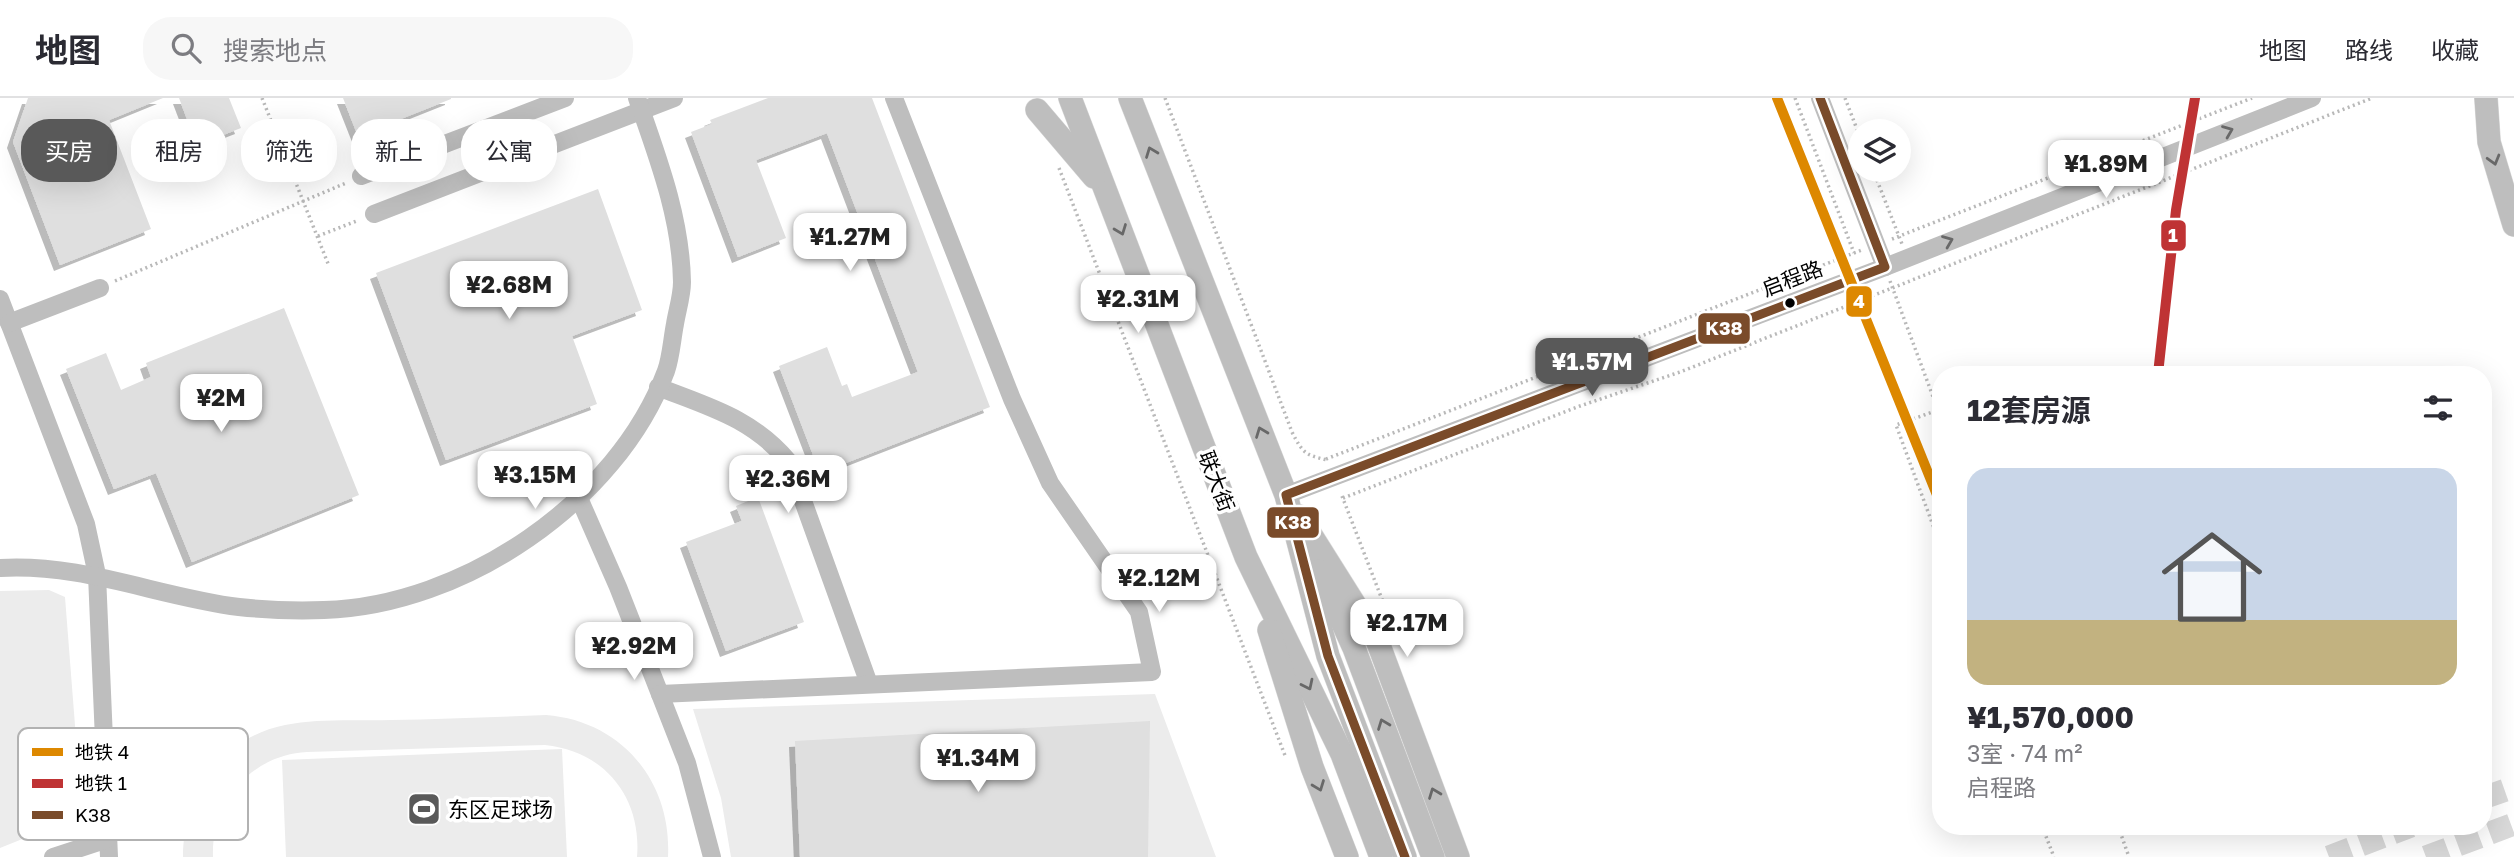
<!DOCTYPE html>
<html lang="zh">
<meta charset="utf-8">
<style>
:root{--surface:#fff;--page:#f7f7f7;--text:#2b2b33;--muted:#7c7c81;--line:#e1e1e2;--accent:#595959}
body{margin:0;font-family:"Golos Text","Noto Sans SC",sans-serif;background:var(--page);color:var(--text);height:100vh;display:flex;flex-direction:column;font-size:26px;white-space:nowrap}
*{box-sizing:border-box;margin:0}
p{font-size:23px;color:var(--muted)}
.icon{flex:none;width:38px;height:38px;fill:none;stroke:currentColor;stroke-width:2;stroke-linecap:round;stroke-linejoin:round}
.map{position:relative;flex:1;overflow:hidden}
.drawer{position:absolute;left:1932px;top:268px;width:560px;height:469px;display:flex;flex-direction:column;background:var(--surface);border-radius:28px;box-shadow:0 7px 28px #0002}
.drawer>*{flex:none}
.top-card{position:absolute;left:21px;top:21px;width:665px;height:63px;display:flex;gap:14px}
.fabs{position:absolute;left:1848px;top:21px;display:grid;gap:14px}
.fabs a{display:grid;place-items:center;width:63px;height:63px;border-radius:50%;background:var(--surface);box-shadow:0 7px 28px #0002;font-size:35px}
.price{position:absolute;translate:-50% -60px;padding:0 16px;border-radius:14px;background:#fff;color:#222;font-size:23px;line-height:46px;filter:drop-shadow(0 2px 4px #0008)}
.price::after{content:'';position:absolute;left:50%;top:42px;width:21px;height:16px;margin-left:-10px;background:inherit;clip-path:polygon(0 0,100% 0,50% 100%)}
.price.active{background:var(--accent);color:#fff}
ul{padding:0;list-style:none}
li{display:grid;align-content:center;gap:14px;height:371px;padding:0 35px}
li span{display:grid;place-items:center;height:217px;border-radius:21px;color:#555}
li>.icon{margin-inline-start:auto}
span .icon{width:126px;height:126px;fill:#fffc;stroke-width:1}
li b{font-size:30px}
h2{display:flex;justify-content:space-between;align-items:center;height:84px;padding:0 35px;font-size:30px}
.tag{padding:0 24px;border-radius:28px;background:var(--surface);box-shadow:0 7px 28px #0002;font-size:24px;line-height:63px}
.tag.active{background:var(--accent);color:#fff}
header{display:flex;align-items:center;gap:42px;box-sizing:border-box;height:98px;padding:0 35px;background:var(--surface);border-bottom:2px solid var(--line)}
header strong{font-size:33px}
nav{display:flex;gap:38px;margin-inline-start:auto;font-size:24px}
.search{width:490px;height:63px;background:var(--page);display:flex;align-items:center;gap:18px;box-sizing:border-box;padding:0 24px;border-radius:28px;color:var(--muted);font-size:26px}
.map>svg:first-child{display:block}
.green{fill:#ececec}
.building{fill:#dfdfdf;filter:url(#shadow)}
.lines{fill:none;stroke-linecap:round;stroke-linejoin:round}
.major-tunnel{stroke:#d9d9d9;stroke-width:23;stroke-dasharray:23 11;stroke-linecap:butt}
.major-casing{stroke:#dbdbdb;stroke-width:24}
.path{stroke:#b9b9b9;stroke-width:3.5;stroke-dasharray:2 3.5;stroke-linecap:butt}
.minor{stroke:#bebebe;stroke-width:18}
.major{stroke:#bebebe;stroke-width:23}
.bus-1-casing{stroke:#fff;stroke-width:14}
.bus-1{stroke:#7a4b2a;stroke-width:9}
.metro-1-casing{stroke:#fff;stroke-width:16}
.metro-2-casing{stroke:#fff;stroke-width:16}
.metro-1{stroke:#d80;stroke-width:10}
.metro-2{stroke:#bf3334;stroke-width:10}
.oneway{stroke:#686868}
.bus-dot{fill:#000;stroke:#fff;stroke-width:2.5}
.labels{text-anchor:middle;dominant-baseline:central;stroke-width:7;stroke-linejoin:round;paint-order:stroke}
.street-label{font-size:21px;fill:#000;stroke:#fff}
.poi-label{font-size:21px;fill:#000;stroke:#fff;text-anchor:start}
.key{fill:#fff;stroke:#b2b2b2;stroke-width:2}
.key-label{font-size:19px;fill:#000}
.line-badge{stroke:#fff;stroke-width:2.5}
.badge-label{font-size:19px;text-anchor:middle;font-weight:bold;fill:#fff}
</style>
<header>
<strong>地图</strong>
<div class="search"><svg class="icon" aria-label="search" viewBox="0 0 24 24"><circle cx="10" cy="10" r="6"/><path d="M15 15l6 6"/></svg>搜索地点</div>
<nav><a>地图</a><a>路线</a><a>收藏</a></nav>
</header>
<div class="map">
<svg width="2514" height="759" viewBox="0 0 2514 759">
<defs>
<filter id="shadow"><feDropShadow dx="-6" dy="6" stdDeviation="0" flood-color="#0004"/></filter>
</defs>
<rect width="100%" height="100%" fill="#fff"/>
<g class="green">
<path d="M 49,492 L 65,499 L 82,717 L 0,750 L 0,493 Z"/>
<path d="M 1155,596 L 1216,759 L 731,759 L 721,700 L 693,611 Z"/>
<path d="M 546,617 C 622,623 672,684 668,759 L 637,759 C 642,700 605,653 545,647 L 307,654 C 251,657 211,704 213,759 L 183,759 C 183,697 221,640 285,627 C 318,620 357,623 391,622 C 443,621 494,619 546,617 Z"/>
<path d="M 562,651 L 567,759 L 286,759 L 282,662 Z"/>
</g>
<g class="building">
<path d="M 28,0 L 163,0 L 109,22 L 151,131 L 60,167 L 13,44 Z"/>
<path d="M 179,0 L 229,0 L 241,30 L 197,47 Z"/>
<path d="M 343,0 L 451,0 L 451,1 L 358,38 Z"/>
<path d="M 768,0 L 872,0 L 990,309 L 820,375 L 779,268 L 827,249 L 842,288 L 847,286 L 852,299 L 918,274 L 827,35 L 756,62 L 786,140 L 738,159 L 691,34 L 712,26 L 710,22 Z"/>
<path d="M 598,91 L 642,212 L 572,238 L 597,306 L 446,362 L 376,175 Z"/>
<path d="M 284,210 L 359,397 L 192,464 L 156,375 L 114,391 L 66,271 L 106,255 L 121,292 L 151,279 L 146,265 Z"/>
<path d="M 758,399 L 804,524 L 726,553 L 686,444 L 742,423 L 736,408 Z"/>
<path d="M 1150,623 L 1148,759 L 800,759 L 795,643 Z"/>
</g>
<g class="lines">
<g class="major-tunnel">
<path d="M 2483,700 L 2514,689"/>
<path d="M 2329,759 L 2411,728"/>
<path d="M 2426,759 L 2514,726"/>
</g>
<defs>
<g id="major">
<path d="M 1070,0 L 1246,459 L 1342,656 L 1381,759"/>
<path d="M 1130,0 L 1286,397 L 1328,558 L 1405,759"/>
<path d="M 2486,0 L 2489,44 L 2514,127"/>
<path d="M 1037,12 L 1094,79"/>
<path d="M 1299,418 L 1377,542 L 1458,759"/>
<path d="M 1319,473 L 1354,550 L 1433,759"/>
<path d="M 1269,532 L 1312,669 L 1347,759"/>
</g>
</defs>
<use href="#major" class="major-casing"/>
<g class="path">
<path d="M 262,0 L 329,168"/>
<path d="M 1165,0 L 1292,334 C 1303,356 1306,357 1327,362"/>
<path d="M 1795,0 L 1854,155"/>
<path d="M 1845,0 L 1860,39"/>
<path d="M 1059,70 L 1286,660"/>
<path d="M 1873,72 L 1902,146"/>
<path d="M 318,138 L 359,122"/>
<path d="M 1892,141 L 2252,0"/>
<path d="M 115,183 L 346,85"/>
<path d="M 1890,183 L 1938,312"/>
<path d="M 1941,311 L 1896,327 L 1941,449"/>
<path d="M 1326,361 L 1862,152"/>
<path d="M 1342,398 L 1390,522"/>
<path d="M 1343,400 L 1580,308 L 1680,274 L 2372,0"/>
<path d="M 2042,728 L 2054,759"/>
<path d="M 2118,728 L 2129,759"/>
</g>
<g class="minor">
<path d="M 1820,0 L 1885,169"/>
<path d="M 361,78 L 565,0"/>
<path d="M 374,116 L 674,0"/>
<path d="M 0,201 L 86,426 L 97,477 L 109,759"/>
<path d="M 9,225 L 100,190"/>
<path d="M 658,289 C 709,309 752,320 789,364 L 869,586"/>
<path d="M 1286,397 L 1885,169 L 2312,0"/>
<path d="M 579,400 L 618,489 L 687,665 L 712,759"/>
<path d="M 0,470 C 83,465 159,499 239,509 C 267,512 297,513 324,512 C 463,508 617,404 666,273 C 671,259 672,241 675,226 C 677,213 682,198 682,184 C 681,120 658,60 637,0"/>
<path d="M 660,596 L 1152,574 L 1139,514 L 1050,385 L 1012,301 L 894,0"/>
<path d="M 53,759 L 108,741"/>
</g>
<use href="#major" class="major"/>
<defs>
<path id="bus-1" d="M 1405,759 L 1328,558 L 1286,397 L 1885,169 L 1820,0"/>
</defs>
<use href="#bus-1" class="bus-1-casing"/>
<use href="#bus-1" class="bus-1"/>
<defs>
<path id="metro-1" d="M 1777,0 L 1941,407"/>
<path id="metro-2" d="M 2158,276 L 2176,112 L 2195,0"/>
</defs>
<use href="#metro-1" class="metro-1-casing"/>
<use href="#metro-2" class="metro-2-casing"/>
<use href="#metro-1" class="metro-1"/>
<use href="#metro-2" class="metro-2"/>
</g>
<defs><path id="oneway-chevron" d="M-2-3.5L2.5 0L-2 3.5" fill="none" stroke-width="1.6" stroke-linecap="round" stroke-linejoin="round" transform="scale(1.75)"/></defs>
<g class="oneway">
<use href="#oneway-chevron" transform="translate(2228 33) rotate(-22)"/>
<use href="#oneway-chevron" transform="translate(1151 54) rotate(-111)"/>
<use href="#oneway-chevron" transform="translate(2494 62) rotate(74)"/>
<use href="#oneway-chevron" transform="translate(1121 132) rotate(69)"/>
<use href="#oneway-chevron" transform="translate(1948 143) rotate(-22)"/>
<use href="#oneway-chevron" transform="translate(1261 334) rotate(-111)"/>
<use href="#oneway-chevron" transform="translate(1308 587) rotate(64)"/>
<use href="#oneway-chevron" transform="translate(1383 626) rotate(-111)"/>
<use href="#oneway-chevron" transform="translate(1319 688) rotate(69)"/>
<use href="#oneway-chevron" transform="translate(1434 695) rotate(-111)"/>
</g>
<defs>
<symbol id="stadium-square" viewBox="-11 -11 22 22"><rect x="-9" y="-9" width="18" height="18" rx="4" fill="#595959" stroke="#fff"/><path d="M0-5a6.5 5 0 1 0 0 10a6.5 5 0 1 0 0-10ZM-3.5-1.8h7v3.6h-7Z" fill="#fff"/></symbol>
</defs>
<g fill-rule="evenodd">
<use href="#stadium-square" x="405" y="692" width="38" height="38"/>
</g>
<circle class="bus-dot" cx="1790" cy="205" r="6"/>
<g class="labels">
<g class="street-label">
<text transform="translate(1792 180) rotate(-21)">启程路</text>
<text transform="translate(1217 383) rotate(69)">联大街</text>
</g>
<g class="poi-label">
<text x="448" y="711">东区足球场</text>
</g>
</g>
<rect x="18" y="630" width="230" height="112" rx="10" class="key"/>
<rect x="32" y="650" width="31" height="8" fill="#d80"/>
<rect x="32" y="681" width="31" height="9" fill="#bf3334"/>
<rect x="32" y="713" width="31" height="8" fill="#7a4b2a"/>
<g class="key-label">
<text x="75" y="661">地铁 4</text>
<text x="75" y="692">地铁 1</text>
<text x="75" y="724">K38</text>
</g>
<g class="line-badge">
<rect x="2160" y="121" width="27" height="33" rx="7" fill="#bf3334"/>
<rect x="1845" y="187" width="28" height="33" rx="7" fill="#d80"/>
<rect x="1697" y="214" width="54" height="33" rx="7" fill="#7a4b2a"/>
<rect x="1266" y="408" width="54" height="33" rx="7" fill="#7a4b2a"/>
</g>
<g class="badge-label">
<text x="2173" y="144">1</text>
<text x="1859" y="210">4</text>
<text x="1724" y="237">K38</text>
<text x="1293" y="431">K38</text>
</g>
</svg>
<div class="fabs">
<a><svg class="icon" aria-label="layers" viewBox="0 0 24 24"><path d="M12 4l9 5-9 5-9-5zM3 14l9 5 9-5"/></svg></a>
</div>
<b class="price" style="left:2106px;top:102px">¥1.89M</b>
<b class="price" style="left:850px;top:175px">¥1.27M</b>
<b class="price" style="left:509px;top:223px">¥2.68M</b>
<b class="price" style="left:1138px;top:237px">¥2.31M</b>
<b class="price active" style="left:1592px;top:300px">¥1.57M</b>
<b class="price" style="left:221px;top:336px">¥2M</b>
<b class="price" style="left:535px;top:413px">¥3.15M</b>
<b class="price" style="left:788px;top:417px">¥2.36M</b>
<b class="price" style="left:1159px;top:516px">¥2.12M</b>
<b class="price" style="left:1407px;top:561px">¥2.17M</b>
<b class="price" style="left:634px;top:584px">¥2.92M</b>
<b class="price" style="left:978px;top:696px">¥1.34M</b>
<div class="top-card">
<a class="tag active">买房</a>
<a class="tag">租房</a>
<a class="tag">筛选</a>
<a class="tag">新上</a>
<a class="tag">公寓</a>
</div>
<section class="drawer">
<h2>12套房源<svg class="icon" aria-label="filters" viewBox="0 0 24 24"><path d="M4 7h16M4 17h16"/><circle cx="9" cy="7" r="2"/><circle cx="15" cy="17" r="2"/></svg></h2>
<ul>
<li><span style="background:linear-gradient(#c9d6e8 70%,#c2b280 0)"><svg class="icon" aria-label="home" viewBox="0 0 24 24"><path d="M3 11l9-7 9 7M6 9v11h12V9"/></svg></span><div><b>¥1,570,000</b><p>3室 · 74 m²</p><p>启程路</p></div></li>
</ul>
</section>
</div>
